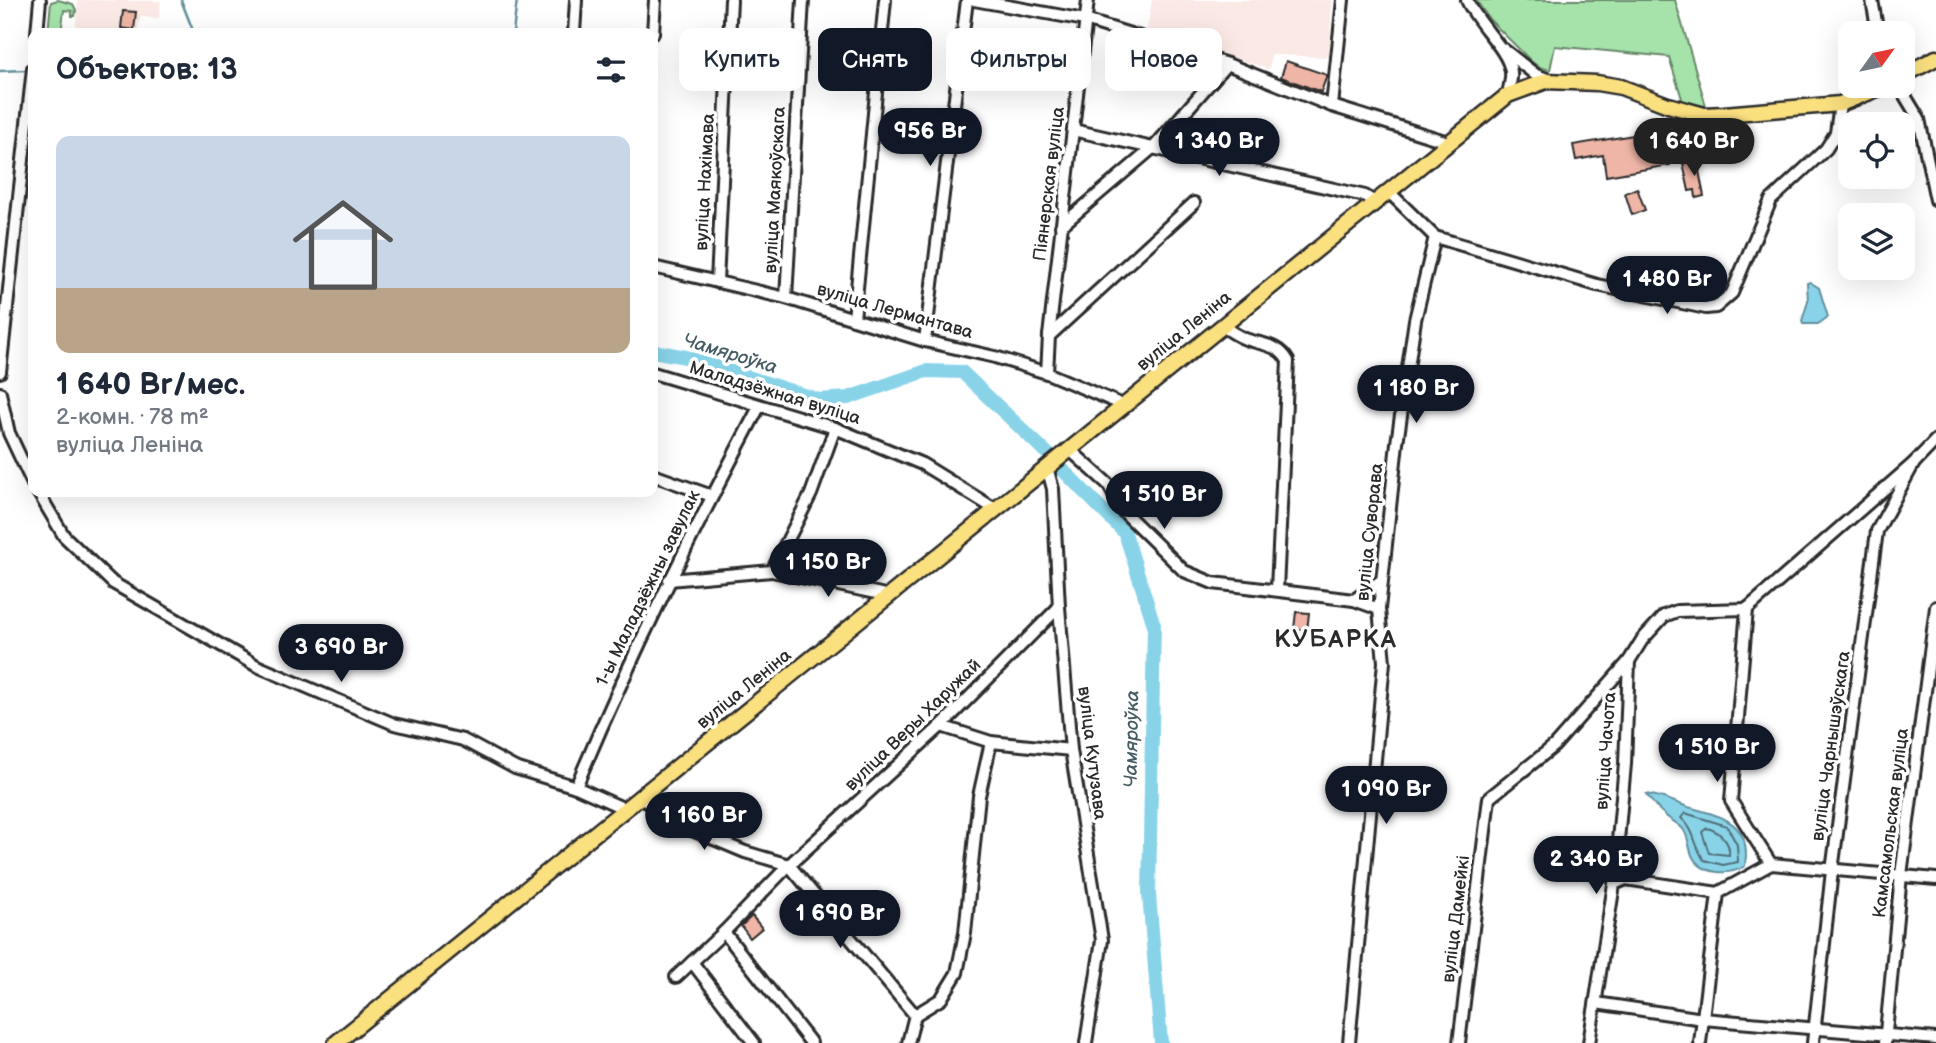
<!DOCTYPE html>
<html lang="ru">
<meta charset="utf-8">
<style>
:root{--surface:#fff;--page:#f6f6f7;--text:#1f2937;--muted:#747a83;--line:#e0e1e3;--accent:#111827}
body{margin:0;font-family:"Balsamiq Sans",sans-serif;background:var(--page);color:var(--text);height:100vh;display:flex;flex-direction:column;font-size:26px;white-space:nowrap}
*{box-sizing:border-box;margin:0}
p{font-size:23px;color:var(--muted)}
.icon{flex:none;width:38px;height:38px;fill:none;stroke:currentColor;stroke-width:2;stroke-linecap:round;stroke-linejoin:round}
.map{position:relative;flex:1;overflow:hidden}
.drawer{position:absolute;left:28px;top:28px;width:630px;height:469px;display:flex;flex-direction:column;background:var(--surface);border-radius:14px;box-shadow:0 7px 28px #0002}
.drawer>*{flex:none}
.banner{position:absolute;left:679px;top:28px;width:665px;height:63px;display:flex;gap:14px}
.needle{width:46px;rotate:57deg}
.controls{position:absolute;left:1838px;top:21px;display:grid;gap:14px}
.controls a{display:grid;place-items:center;width:77px;height:77px;border-radius:14px;background:var(--surface);box-shadow:0 7px 28px #0002;font-size:35px}
.price{position:absolute;translate:-50% -60px;padding:0 16px;border-radius:24px;background:var(--accent);color:#fff;font-size:23px;line-height:46px;filter:drop-shadow(0 2px 4px #0008)}
.price::after{content:'';position:absolute;left:50%;top:42px;width:21px;height:16px;margin-left:-10px;background:inherit;clip-path:polygon(0 0,100% 0,50% 100%)}
.price.selected{background:#222;color:#fff}
ul{padding:0;list-style:none}
li{display:grid;align-content:center;gap:14px;height:371px;padding:0 28px}
li+li{border-top:2px solid var(--line)}
li span{display:grid;place-items:center;height:217px;border-radius:14px;color:#555}
li>.icon{margin-inline-start:auto}
span .icon{width:126px;height:126px;fill:#fffc;stroke-width:1}
li b{font-size:30px}
h2{display:flex;justify-content:space-between;align-items:center;height:84px;padding:0 28px;font-size:30px}
.pill{padding:0 24px;border-radius:14px;background:var(--surface);box-shadow:0 7px 28px #0002;font-size:24px;line-height:63px}
.pill.selected{background:var(--accent);color:#fff}
.map>svg:first-child{display:block}
.built{fill:#fae9e5}
.green{fill:#a5e3ab;stroke:#68876b;stroke-width:2}
.water{fill:#89d3e9;stroke:#63909d;stroke-width:2}
.lines{fill:none;stroke-linecap:round;stroke-linejoin:round}
.shore{stroke:#516e77;stroke-width:2}
.stream{stroke:#63909d;stroke-width:2.5}
.river{stroke:#89d3e9;stroke-width:14}
.building{fill:#efb6a7;stroke:#2b2b2b;stroke-width:2}
.minor-casing{stroke:#2b2b2b;stroke-width:16}
.major-casing{stroke:#2b2b2b;stroke-width:19}
.minor{stroke:#fff;stroke-width:10}
.major{stroke:#fbe080;stroke-width:14}
.labels{text-anchor:middle;dominant-baseline:central;stroke-width:7;stroke-linejoin:round;paint-order:stroke}
.street-label{font-size:18px;fill:#2b2b2b;stroke:#fff}
.water-label{font-size:19px;font-style:italic;fill:#475d64;stroke:#fff}
.district-label{font-size:24px;font-weight:bold;letter-spacing:2px;fill:#2b2b2b;stroke:#fff}
</style>
<div class="map">
<svg width="1936" height="1043" viewBox="0 0 1936 1043">
<rect width="100%" height="100%" fill="#fff"/>
<filter id="ink" filterUnits="userSpaceOnUse"><feTurbulence type="fractalNoise" baseFrequency=".0143" numOctaves="2"/><feDisplacementMap in="SourceGraphic" scale="14" xChannelSelector="R" yChannelSelector="G"/><feConvolveMatrix kernelMatrix="1 2 1 2 8 2 1 2 1" color-interpolation-filters="sRGB"/></filter>
<g filter="url(#ink)">
<g class="built">
<path d="M 78,0 L 161,1 L 159,18 L 141,17 L 137,33 L 75,33 Z"/>
<path d="M 1152,0 L 1332,0 L 1329,57 L 1271,55 L 1269,69 L 1147,30 Z"/>
</g>
<g class="green">
<path d="M 58,0 L 73,4 L 76,10 L 75,16 L 72,16 L 72,11 L 64,10 L 61,33 L 48,33 L 51,2 Z"/>
<path d="M 1476,0 L 1675,0 L 1706,106 L 1684,105 L 1669,57 L 1555,46 L 1550,70 L 1539,67 L 1531,61 L 1490,20 Z"/>
</g>
<g class="water">
<path d="M 1810,282 L 1819,288 L 1828,317 L 1818,324 L 1803,324 L 1802,321 L 1808,301 L 1807,283 Z"/>
<path d="M 1646,794 C 1662,796 1674,802 1688,807 C 1721,816 1752,822 1745,866 C 1729,876 1701,875 1692,855 C 1688,846 1689,837 1683,829 C 1678,823 1670,820 1665,815 C 1657,809 1652,802 1646,794 Z"/>
</g>
<g class="lines">
<g class="shore">
<path d="M 1685,813 L 1727,826 L 1737,845 L 1738,862 L 1723,865 L 1704,860 C 1694,846 1695,829 1681,818 Z"/>
<path d="M 1707,828 C 1719,831 1731,842 1729,855 L 1709,853 L 1702,832 Z"/>
</g>
<g class="stream">
<path d="M 181,0 L 194,33"/>
<path d="M 513,33 L 517,0"/>
<path d="M 0,71 L 26,70"/>
</g>
<g class="river">
<path d="M 653,351 L 686,357 L 819,400 L 848,398 L 926,371 L 962,372 L 1050,456"/>
<path d="M 1059,466 L 1125,533 L 1154,625 L 1149,894 L 1161,1043"/>
</g>
</g>
<g class="building">
<path d="M 123,11 L 136,12 L 134,30 L 121,28 Z"/>
<path d="M 1286,61 L 1327,75 L 1321,92 L 1281,77 Z"/>
<path d="M 1664,130 L 1670,165 L 1606,176 L 1603,155 L 1576,160 L 1573,145 Z"/>
<path d="M 1697,161 L 1704,196 L 1696,198 L 1695,190 L 1689,191 L 1683,163 Z"/>
<path d="M 1637,188 L 1645,210 L 1632,215 L 1625,193 Z"/>
<path d="M 1296,612 L 1309,613 L 1307,631 L 1294,629 Z"/>
<path d="M 752,916 L 762,928 L 750,938 L 741,926 Z"/>
</g>
<g class="lines">
<defs>
<g id="minor">
<path d="M 974,0 L 1085,20 L 1227,64 L 1332,106 L 1451,143"/>
<path d="M 1467,0 C 1477,24 1509,50 1511,72 C 1512,79 1509,88 1508,95"/>
<path d="M 1872,0 L 1878,33"/>
<path d="M 37,33 L 40,0"/>
<path d="M 574,33 L 576,0"/>
<path d="M 653,33 L 655,0"/>
<path d="M 1503,49 L 1536,75 L 1550,80"/>
<path d="M 1899,86 L 1919,119 L 1936,200"/>
<path d="M 1332,106 L 1343,0"/>
<path d="M 1073,130 L 1365,196 L 1375,202"/>
<path d="M 1389,192 L 1435,237 L 1597,285 L 1706,308 L 1716,307 L 1732,293 L 1771,200 L 1826,149 L 1836,133 L 1840,104"/>
<path d="M 1061,226 L 1155,146 L 1227,64"/>
<path d="M 653,267 L 786,298 L 925,341 L 995,357 L 1047,373 L 1123,405"/>
<path d="M 717,282 L 731,0"/>
<path d="M 786,298 L 803,0"/>
<path d="M 854,319 L 885,0"/>
<path d="M 1222,326 C 1229,330 1236,335 1243,338 C 1260,345 1278,343 1288,361 L 1277,589"/>
<path d="M 1049,336 L 1194,203"/>
<path d="M 925,341 L 967,0"/>
<path d="M 0,372 L 33,68"/>
<path d="M 653,373 L 835,428 L 922,464 L 995,509"/>
<path d="M 1047,373 L 1049,336 L 1088,0"/>
<path d="M 0,393 L 9,433 L 33,484"/>
<path d="M 1069,449 L 1108,484 L 1123,511 L 1184,571 L 1213,583 L 1354,600 L 1379,609"/>
<path d="M 1047,467 L 1053,489 L 1059,607 L 1071,750 L 1102,940 L 1086,1043"/>
<path d="M 653,475 L 712,496"/>
<path d="M 38,492 L 64,536 L 113,583 L 257,666 L 394,724 L 463,740 L 515,768 L 576,787 L 625,809"/>
<path d="M 772,571 L 890,596"/>
<path d="M 669,580 L 772,571 L 811,494 L 835,428"/>
<path d="M 1354,600 L 1382,580"/>
<path d="M 1747,609 L 1731,801 L 1771,864 L 1936,879"/>
<path d="M 1747,609 L 1914,463 L 1936,440"/>
<path d="M 941,726 L 991,742 L 1071,750"/>
<path d="M 576,787 C 630,657 693,532 759,407"/>
<path d="M 641,797 L 673,822 L 745,852 L 789,865 L 915,1015"/>
<path d="M 1614,884 L 1625,764 L 1629,661"/>
<path d="M 724,932 L 811,1043"/>
<path d="M 692,962 L 754,1043"/>
<path d="M 676,977 L 724,932 L 789,865 L 941,726 L 1059,607"/>
<path d="M 1596,1003 L 1703,1019 L 1936,1039"/>
<path d="M 908,1043 L 915,1015 L 941,999 L 957,973 L 965,933 L 979,796 L 991,742"/>
<path d="M 1349,1043 L 1384,662 L 1379,609 L 1397,443 L 1415,320 L 1435,237"/>
<path d="M 1459,1043 L 1489,798 L 1554,746 L 1629,661 L 1642,640 L 1664,616 L 1677,611 L 1747,609"/>
<path d="M 1589,1043 L 1614,884 L 1626,879 L 1718,893"/>
<path d="M 1700,1043 L 1718,893 L 1771,864"/>
<path d="M 1813,1043 L 1832,871 L 1877,531 L 1914,463"/>
<path d="M 1885,1043 L 1901,875 L 1936,607"/>
</g>
<g id="major">
<path d="M 1902,76 L 1936,58"/>
<path d="M 336,1043 L 1508,95 L 1546,81 L 1597,83 L 1621,87 L 1668,105 L 1704,115 L 1724,114 L 1840,104 L 1885,86"/>
</g>
</defs>
<use href="#minor" class="minor-casing"/>
<use href="#major" class="major-casing"/>
<use href="#minor" class="minor"/>
<use href="#major" class="major"/>
</g>
</g>
<g class="labels">
<g class="street-label">
<text transform="translate(705 182) rotate(-87)">вуліца Нахімава</text>
<text transform="translate(1049 184) rotate(-83)">Піянерская вуліца</text>
<text transform="translate(775 190) rotate(-87)">вуліца Маякоўскага</text>
<text transform="translate(895 311) rotate(16)">вуліца Лермантава</text>
<text transform="translate(1184 331) rotate(-39)">вуліца Леніна</text>
<text transform="translate(775 393) rotate(17)">Маладзёжная вуліца</text>
<text transform="translate(1370 532) rotate(-84)">вуліца Суворава</text>
<text transform="translate(648 588) rotate(-64)">1-ы Маладзёжны завулак</text>
<text transform="translate(744 689) rotate(-39)">вуліца Леніна</text>
<text transform="translate(913 725) rotate(-44)">вуліца Веры Харужай</text>
<text transform="translate(1831 746) rotate(-82)">вуліца Чарнышэўскага</text>
<text transform="translate(1606 751) rotate(-86)">вуліца Чачота</text>
<text transform="translate(1092 753) rotate(83)">вуліца Кутузава</text>
<text transform="translate(1891 823) rotate(-83)">Камсамольская вуліца</text>
<text transform="translate(1456 919) rotate(-83)">вуліца Дамейкі</text>
</g>
<g class="water-label">
<text transform="translate(730 354) rotate(17)">Чамяроўка</text>
<text transform="translate(1132 739) rotate(-89)">Чамяроўка</text>
</g>
<g class="district-label">
<text x="1336" y="639">КУБАРКА</text>
</g>
</g>
</svg>
<div class="controls">
<a><svg class="needle" viewBox="-14 -14 28 28"><path d="M0-13l5 13h-10z" fill="#e53935"/><path d="M0 13l5-13h-10z" fill="#747a83"/></svg></a>
<a><svg class="icon" aria-label="locate" viewBox="0 0 24 24"><circle cx="12" cy="12" r="6"/><path d="M12 2v4M12 18v4M2 12h4M18 12h4"/></svg></a>
<a><svg class="icon" aria-label="layers" viewBox="0 0 24 24"><path d="M12 4l9 5-9 5-9-5zM3 14l9 5 9-5"/></svg></a>
</div>
<b class="price" style="left:930px;top:168px">956 Br</b>
<b class="price" style="left:1219px;top:178px">1 340 Br</b>
<b class="price selected" style="left:1694px;top:178px">1 640 Br</b>
<b class="price" style="left:1667px;top:316px">1 480 Br</b>
<b class="price" style="left:1416px;top:425px">1 180 Br</b>
<b class="price" style="left:1164px;top:531px">1 510 Br</b>
<b class="price" style="left:828px;top:599px">1 150 Br</b>
<b class="price" style="left:341px;top:684px">3 690 Br</b>
<b class="price" style="left:1717px;top:784px">1 510 Br</b>
<b class="price" style="left:1386px;top:826px">1 090 Br</b>
<b class="price" style="left:704px;top:852px">1 160 Br</b>
<b class="price" style="left:1596px;top:896px">2 340 Br</b>
<b class="price" style="left:840px;top:950px">1 690 Br</b>
<div class="banner">
<a class="pill">Купить</a>
<a class="pill selected">Снять</a>
<a class="pill">Фильтры</a>
<a class="pill">Новое</a>
</div>
<section class="drawer">
<h2>Объектов: 13<svg class="icon" aria-label="filters" viewBox="0 0 24 24"><path d="M4 7h16M4 17h16"/><circle cx="9" cy="7" r="2"/><circle cx="15" cy="17" r="2"/></svg></h2>
<ul>
<li><span style="background:linear-gradient(#c9d6e8 70%,#b9a48a 0)"><svg class="icon" aria-label="home" viewBox="0 0 24 24"><path d="M3 11l9-7 9 7M6 9v11h12V9"/></svg></span><div><b>1 640 Br/мес.</b><p>2-комн. · 78 m²</p><p>вуліца Леніна</p></div></li>
</ul>
</section>
</div>
